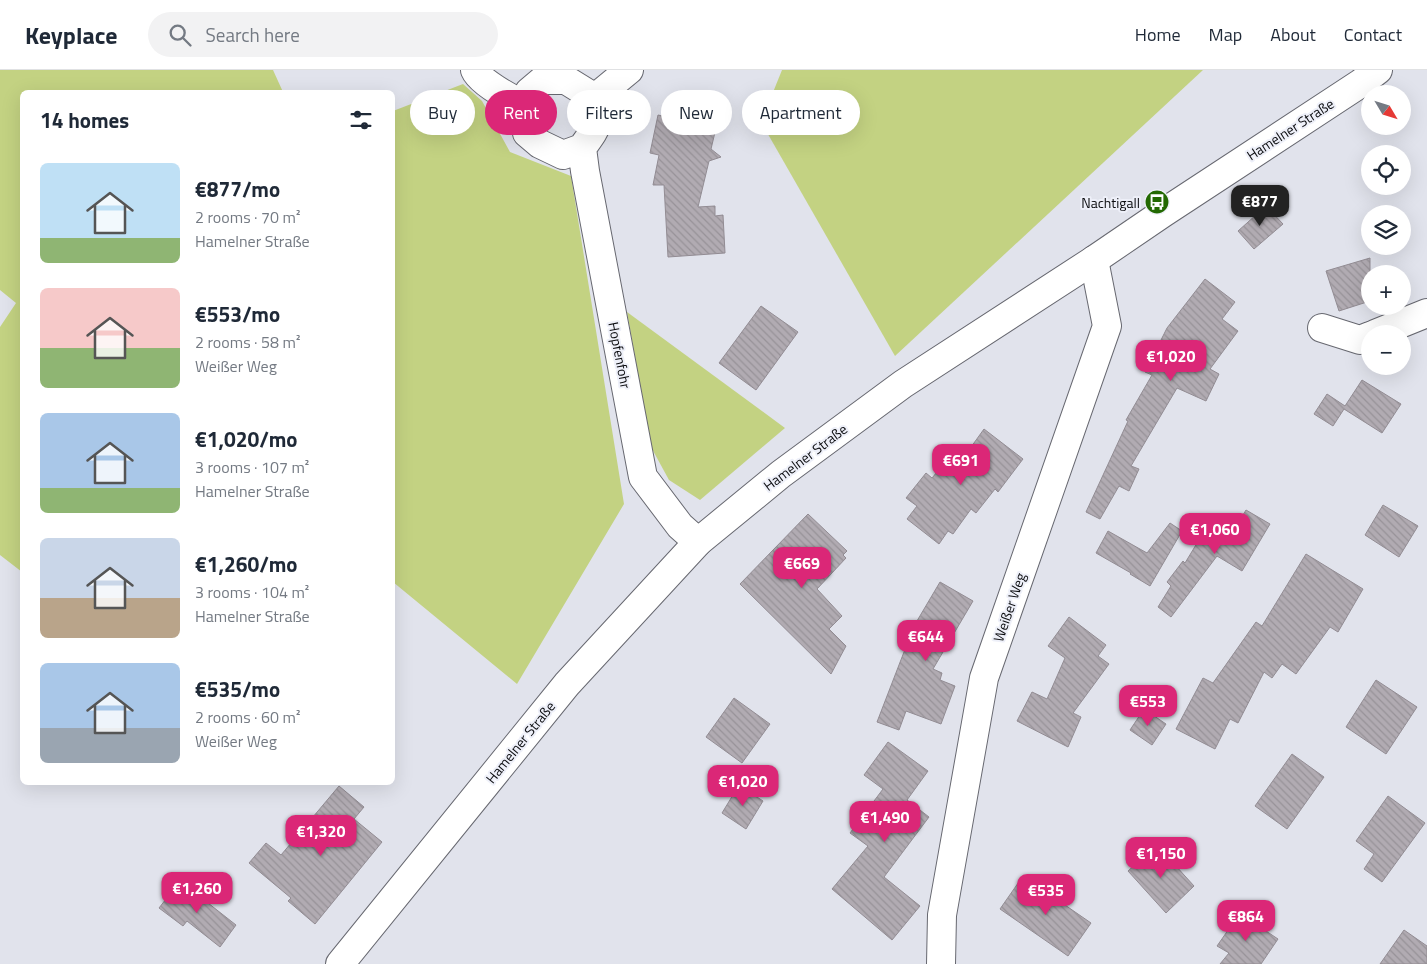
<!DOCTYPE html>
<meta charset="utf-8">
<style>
:root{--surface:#fff;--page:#f2f2f3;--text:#1f2937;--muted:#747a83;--line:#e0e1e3;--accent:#db2777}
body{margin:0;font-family:"Titillium Web",sans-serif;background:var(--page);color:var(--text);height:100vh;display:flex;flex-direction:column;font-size:19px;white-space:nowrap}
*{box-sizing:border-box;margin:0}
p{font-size:16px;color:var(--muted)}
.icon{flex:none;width:28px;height:28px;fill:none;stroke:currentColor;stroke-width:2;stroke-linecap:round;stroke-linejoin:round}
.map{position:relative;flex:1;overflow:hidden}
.sheet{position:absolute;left:20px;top:20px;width:375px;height:695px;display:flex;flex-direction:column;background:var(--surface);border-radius:8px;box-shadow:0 5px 20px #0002}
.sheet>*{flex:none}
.hud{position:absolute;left:410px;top:20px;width:475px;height:45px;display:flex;gap:10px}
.needle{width:32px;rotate:128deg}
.buttons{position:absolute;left:1361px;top:15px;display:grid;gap:10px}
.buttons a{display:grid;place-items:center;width:50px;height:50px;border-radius:50%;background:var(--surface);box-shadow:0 5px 20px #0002;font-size:25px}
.price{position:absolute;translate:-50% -42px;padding:0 11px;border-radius:10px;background:var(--accent);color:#fff;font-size:16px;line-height:32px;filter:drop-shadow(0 1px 2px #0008)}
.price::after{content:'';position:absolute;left:50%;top:30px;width:15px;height:11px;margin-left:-8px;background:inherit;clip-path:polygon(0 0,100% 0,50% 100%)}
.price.selected{background:#222;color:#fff}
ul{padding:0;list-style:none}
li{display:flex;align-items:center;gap:15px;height:125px;padding:0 20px}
li span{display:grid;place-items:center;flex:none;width:140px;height:100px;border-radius:8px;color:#555}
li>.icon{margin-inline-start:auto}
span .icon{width:60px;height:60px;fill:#fffc;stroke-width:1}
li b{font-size:21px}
h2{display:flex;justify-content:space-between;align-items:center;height:60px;padding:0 20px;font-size:21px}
.chip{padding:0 18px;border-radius:22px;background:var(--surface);box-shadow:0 5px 20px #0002;font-size:18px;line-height:45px}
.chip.selected{background:var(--accent);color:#fff}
header{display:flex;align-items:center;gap:30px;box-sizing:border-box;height:70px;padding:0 25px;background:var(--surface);border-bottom:1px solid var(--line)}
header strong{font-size:24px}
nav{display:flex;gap:28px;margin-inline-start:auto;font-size:18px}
.search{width:350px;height:45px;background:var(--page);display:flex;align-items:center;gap:12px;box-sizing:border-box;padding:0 18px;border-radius:28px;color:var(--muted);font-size:19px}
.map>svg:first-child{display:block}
.green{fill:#c3d282}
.building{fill:url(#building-back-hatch);stroke:#928c93}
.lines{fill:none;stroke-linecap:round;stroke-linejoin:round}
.street-casing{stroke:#676870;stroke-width:30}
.primary-casing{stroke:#676870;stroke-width:30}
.street{stroke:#fff;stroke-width:28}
.primary{stroke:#fff;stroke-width:28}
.labels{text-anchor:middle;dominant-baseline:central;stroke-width:4;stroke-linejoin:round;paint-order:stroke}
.street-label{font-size:14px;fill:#0b0c0f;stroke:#eef0f9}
.poi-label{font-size:14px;fill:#0b0c0f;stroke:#eef0f9;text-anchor:end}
</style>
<header>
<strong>Keyplace</strong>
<div class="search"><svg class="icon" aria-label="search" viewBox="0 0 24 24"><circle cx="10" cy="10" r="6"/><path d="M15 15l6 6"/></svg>Search here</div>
<nav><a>Home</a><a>Map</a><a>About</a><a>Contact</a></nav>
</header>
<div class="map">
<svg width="1427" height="894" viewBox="0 0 1427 894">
<defs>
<pattern id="building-back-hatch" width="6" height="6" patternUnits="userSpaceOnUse" patternTransform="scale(1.25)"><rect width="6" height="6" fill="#b1abb2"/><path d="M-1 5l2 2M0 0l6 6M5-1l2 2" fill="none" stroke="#979298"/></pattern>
</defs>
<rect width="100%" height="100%" fill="#e1e3ec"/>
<g class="green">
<path d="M 0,0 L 273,0 L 283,22 L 22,22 L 22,502 L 0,485 L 0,257 L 16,233 L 0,220 Z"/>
<path d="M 782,0 L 1203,0 L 895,286 L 761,52 Z"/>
<path d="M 463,14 L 482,31 L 510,82 L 571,106 L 624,434 L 517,614 L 393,512 L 393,41 Z"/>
<path d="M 627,242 L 785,358 L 700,430 L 669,410 L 651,377 Z"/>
</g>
<g class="building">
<path d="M 658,45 L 716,58 L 711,79 L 721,87 L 709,91 L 698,137 L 715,136 L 715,146 L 723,145 L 725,183 L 668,187 L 664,115 L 653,115 L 659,85 L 650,83 Z"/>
<path d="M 1266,136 L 1283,154 L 1254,179 L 1238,161 Z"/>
<path d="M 1370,188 L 1370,231 L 1339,241 L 1326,201 Z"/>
<path d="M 1205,209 L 1235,232 L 1222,249 L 1238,261 L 1210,299 L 1219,304 L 1206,331 L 1177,318 L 1131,396 L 1139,399 L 1129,421 L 1119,416 L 1100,449 L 1086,442 L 1128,351 L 1126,350 L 1152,305 L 1145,302 L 1167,258 Z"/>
<path d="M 761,236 L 798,262 L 756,320 L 719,293 Z"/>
<path d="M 1362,310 L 1401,334 L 1382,363 L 1344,339 L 1333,356 L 1314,344 L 1327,324 L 1345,336 Z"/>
<path d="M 984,359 L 1023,389 L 998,422 L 995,419 L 976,443 L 971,439 L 953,464 L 948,461 L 939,474 L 907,449 L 917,436 L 906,428 L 926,403 L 932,408 L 952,384 L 961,391 Z"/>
<path d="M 1383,435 L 1418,456 L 1399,487 L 1365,465 Z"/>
<path d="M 1246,440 L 1270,454 L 1242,501 L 1217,486 L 1171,547 L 1158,537 L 1171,516 L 1167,512 L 1183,491 L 1185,493 L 1214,445 L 1235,458 Z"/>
<path d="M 808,444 L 847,481 L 843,485 L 846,488 L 817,519 L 842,546 L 829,559 L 846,576 L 831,604 L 740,514 Z"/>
<path d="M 1170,453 L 1182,461 L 1150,516 L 1130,504 L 1131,503 L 1096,483 L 1108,461 L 1147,483 Z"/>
<path d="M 1306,484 L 1363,519 L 1338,562 L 1330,557 L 1296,604 L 1282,594 L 1272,608 L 1264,602 L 1238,653 L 1230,649 L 1215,679 L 1176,659 L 1203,608 L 1213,613 L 1256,552 L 1262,556 Z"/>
<path d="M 940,512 L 973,531 L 933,599 L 942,603 L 940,610 L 955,616 L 941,654 L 906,641 L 899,660 L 877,652 L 914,556 Z"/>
<path d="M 1069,547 L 1106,575 L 1098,586 L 1109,594 L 1073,643 L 1081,647 L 1068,677 L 1017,651 L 1032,622 L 1047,629 L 1065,588 L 1048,576 Z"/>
<path d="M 1376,610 L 1417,637 L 1386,684 L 1346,657 Z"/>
<path d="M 734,628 L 770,654 L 742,693 L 706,667 Z"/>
<path d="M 1144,639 L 1166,654 L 1152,675 L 1130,660 Z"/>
<path d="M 888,672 L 928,701 L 907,730 L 929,747 L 884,807 L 920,836 L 892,870 L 832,819 L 868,776 L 850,763 L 883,719 L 864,705 Z"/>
<path d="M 1292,684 L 1324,707 L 1287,759 L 1255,736 Z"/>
<path d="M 739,715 L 763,731 L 746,759 L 722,743 Z"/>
<path d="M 339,716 L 364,737 L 354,749 L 382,772 L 315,854 L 288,831 L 291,828 L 249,793 L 266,773 L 281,785 Z"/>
<path d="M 1388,726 L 1425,753 L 1382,812 L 1364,799 L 1374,784 L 1356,771 Z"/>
<path d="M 1157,775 L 1194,816 L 1166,843 L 1128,801 Z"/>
<path d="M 1023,806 L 1091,853 L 1068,886 L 1000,839 Z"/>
<path d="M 180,811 L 236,855 L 220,877 L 187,851 L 183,856 L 159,838 Z"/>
<path d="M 1240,843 L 1245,846 L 1247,845 L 1257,853 L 1257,855 L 1278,869 L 1261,894 L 1220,894 L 1229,883 L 1217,876 Z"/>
<path d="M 1404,860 L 1427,876 L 1427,894 L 1380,894 Z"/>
</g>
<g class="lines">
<defs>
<g id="street">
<path d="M 475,0 C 480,12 510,28 522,34"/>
<path d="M 595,28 L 629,0"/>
<path d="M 582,78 L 563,85 L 540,74 L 527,63 L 522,34 L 529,22 L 543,10 L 566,10 L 595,28 C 601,54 597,57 582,78 L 585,101 L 643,407 L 680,456 L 698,472"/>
<path d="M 1322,258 L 1360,270 L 1370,266"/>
<path d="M 1375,264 L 1427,243"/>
<path d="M 941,894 L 942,845 L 984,608 L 1107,256 L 1094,190"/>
</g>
<path id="primary" d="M 340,894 L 567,614 L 698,472 L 781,404 L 903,314 L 1094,190 L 1163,143 L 1361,13 L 1378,0"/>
</defs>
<use href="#street" class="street-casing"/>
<use href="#primary" class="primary-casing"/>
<use href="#street" class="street"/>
<use href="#primary" class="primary"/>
</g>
<defs>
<symbol id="bus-disc" viewBox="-11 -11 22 22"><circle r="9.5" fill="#236902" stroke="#eef0f9"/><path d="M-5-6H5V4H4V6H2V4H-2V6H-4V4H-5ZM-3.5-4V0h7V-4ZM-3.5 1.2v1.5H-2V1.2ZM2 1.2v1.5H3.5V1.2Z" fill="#fff"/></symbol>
</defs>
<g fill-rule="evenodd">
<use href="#bus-disc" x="1143" y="118" width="28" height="28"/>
</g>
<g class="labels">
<g class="street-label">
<text transform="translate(1290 59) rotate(-33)">Hamelner Straße</text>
<text transform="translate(620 285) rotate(79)">Hopfenfohr</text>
<text transform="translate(805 387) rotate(-37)">Hamelner Straße</text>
<text transform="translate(1009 537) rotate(-71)">Weißer Weg</text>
<text transform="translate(520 672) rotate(-51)">Hamelner Straße</text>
</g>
<g class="poi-label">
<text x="1140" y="132">Nachtigall</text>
</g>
</g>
</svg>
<div class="buttons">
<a><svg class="needle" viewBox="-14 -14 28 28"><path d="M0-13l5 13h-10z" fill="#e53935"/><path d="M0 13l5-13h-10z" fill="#747a83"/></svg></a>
<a><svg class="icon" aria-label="locate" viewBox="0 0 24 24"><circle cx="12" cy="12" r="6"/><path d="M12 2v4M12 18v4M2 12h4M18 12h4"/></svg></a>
<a><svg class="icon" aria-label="layers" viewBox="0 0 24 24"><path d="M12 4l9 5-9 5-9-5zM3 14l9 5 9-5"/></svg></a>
<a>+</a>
<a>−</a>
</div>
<b class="price selected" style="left:1260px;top:157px">€877</b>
<b class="price" style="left:1171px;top:312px">€1,020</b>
<b class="price" style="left:961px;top:416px">€691</b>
<b class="price" style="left:1215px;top:485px">€1,060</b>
<b class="price" style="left:802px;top:519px">€669</b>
<b class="price" style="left:926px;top:592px">€644</b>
<b class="price" style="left:1148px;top:657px">€553</b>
<b class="price" style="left:743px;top:737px">€1,020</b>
<b class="price" style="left:885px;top:773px">€1,490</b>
<b class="price" style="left:321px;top:787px">€1,320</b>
<b class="price" style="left:1161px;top:809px">€1,150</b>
<b class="price" style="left:197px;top:844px">€1,260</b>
<b class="price" style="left:1046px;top:846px">€535</b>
<b class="price" style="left:1246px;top:872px">€864</b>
<div class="hud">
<a class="chip">Buy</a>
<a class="chip selected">Rent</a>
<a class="chip">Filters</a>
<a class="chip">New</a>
<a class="chip">Apartment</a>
</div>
<section class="sheet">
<h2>14 homes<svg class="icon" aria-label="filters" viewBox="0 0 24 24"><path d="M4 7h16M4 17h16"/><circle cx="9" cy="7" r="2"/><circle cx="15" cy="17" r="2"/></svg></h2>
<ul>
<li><span style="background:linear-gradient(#bfe0f5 75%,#8fb573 0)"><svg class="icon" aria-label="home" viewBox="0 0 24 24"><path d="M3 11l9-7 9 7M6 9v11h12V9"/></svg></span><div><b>€877/mo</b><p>2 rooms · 70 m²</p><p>Hamelner Straße</p></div></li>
<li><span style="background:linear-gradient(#f6c9c9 60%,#8fb573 0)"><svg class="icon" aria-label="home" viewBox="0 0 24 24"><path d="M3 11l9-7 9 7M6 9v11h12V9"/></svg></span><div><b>€553/mo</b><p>2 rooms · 58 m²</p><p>Weißer Weg</p></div></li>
<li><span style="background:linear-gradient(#a9c7e8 75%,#8fb573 0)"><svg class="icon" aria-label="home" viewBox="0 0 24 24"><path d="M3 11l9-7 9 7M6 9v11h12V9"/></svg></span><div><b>€1,020/mo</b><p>3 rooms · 107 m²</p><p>Hamelner Straße</p></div></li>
<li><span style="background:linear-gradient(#c9d6e8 60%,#b9a48a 0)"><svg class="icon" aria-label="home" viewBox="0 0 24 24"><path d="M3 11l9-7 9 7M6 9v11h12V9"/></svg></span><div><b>€1,260/mo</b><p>3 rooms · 104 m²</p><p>Hamelner Straße</p></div></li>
<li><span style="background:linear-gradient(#a9c7e8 65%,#9aa5b1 0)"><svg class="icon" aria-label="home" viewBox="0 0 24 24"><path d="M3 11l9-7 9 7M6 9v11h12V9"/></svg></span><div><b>€535/mo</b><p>2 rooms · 60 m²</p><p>Weißer Weg</p></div></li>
</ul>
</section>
</div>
